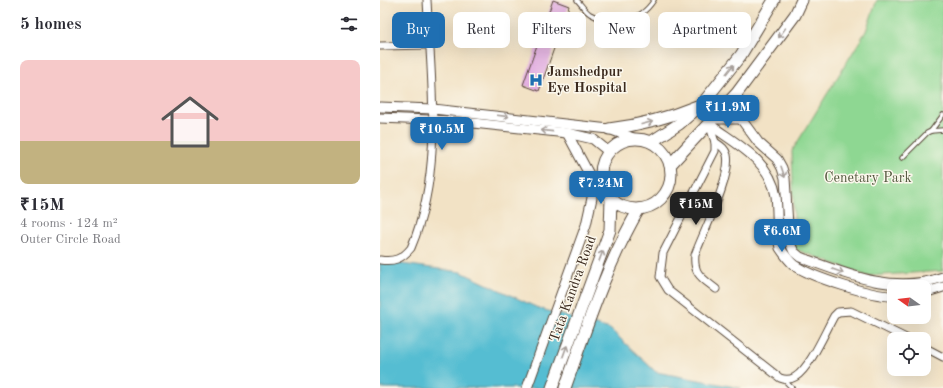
<!DOCTYPE html>
<meta charset="utf-8">
<style>
:root{--surface:#fff;--page:#f7f7f7;--text:#2b2b33;--muted:#7c7c81;--line:#e1e1e2;--accent:#1f6fb2}
body{margin:0;font-family:"Old Standard TT",serif;background:var(--page);color:var(--text);height:100vh;display:flex;flex-direction:column;font-size:15px;white-space:nowrap}
*{box-sizing:border-box;margin:0}
p{font-size:13px;color:var(--muted)}
.icon{flex:none;width:22px;height:22px;fill:none;stroke:currentColor;stroke-width:2;stroke-linecap:round;stroke-linejoin:round}
.map{position:relative;flex:1;overflow:hidden}
.sheet{display:flex;flex-direction:column;background:var(--surface);width:380px}
.sheet>*{flex:none}
.guide{position:absolute;left:12px;top:12px;width:380px;height:36px;display:flex;gap:8px}
.needle{width:26px;rotate:284deg}
.controls{position:absolute;left:507px;top:280px;display:grid;gap:8px}
.controls a{display:grid;place-items:center;width:44px;height:44px;border-radius:8px;background:var(--surface);box-shadow:0 4px 16px #0002;font-size:20px}
.price{position:absolute;translate:-50% -34px;padding:0 9px;border-radius:8px;background:var(--accent);color:#fff;font-size:13px;line-height:26px;filter:drop-shadow(0 1px 2px #0008)}
.price::after{content:'';position:absolute;left:50%;top:24px;width:12px;height:9px;margin-left:-6px;background:inherit;clip-path:polygon(0 0,100% 0,50% 100%)}
.price.on{background:#222;color:#fff}
ul{padding:0;list-style:none}
li{display:grid;align-content:center;gap:8px;height:212px;padding:0 20px}
li+li{border-top:1px solid var(--line)}
li span{display:grid;place-items:center;height:124px;border-radius:8px;color:#555}
li>.icon{margin-inline-start:auto}
span .icon{width:72px;height:72px;fill:#fffc;stroke-width:1}
li b{font-size:17px}
h2{display:flex;justify-content:space-between;align-items:center;height:48px;padding:0 20px;font-size:17px}
.chip{padding:0 14px;border-radius:8px;background:var(--surface);box-shadow:0 4px 16px #0002;font-size:14px;line-height:36px}
.chip.on{background:var(--accent);color:#fff}
main{display:flex;flex:1;min-height:0}
.map>svg:first-child{display:block}
.green{fill:#8ed792;stroke:#648058}
.water{fill:#55bdd2;stroke:#487478}
.building{fill:#e1abe0}
.lines{fill:none;stroke-linecap:round;stroke-linejoin:round}
.lane-casing{stroke:#564637;stroke-width:5.5}
.street-casing{stroke:#564637;stroke-width:9}
.secondary-casing{stroke:#564637;stroke-width:11}
.primary-casing{stroke:#564637;stroke-width:13}
.lane{stroke:#fff;stroke-width:3.5}
.street{stroke:#fff;stroke-width:7}
.secondary{stroke:#fff;stroke-width:9}
.primary{stroke:#fff;stroke-width:11}
.oneway{stroke:#a79f9a}
.labels{text-anchor:middle;dominant-baseline:central;stroke-width:3;stroke-linejoin:round;paint-order:stroke}
.poi-label{font-size:14px;font-weight:bold;fill:#3b2a1e;stroke:#fbf7ec;text-anchor:start}
.park-label{font-size:14px;fill:#50553b;stroke:#fbf7ec}
.street-label{font-size:14px;fill:#3b2a1e;stroke:#fbf7ec}
</style>
<main>
<section class="sheet">
<h2>5 homes<svg class="icon" aria-label="filters" viewBox="0 0 24 24"><path d="M4 7h16M4 17h16"/><circle cx="9" cy="7" r="2"/><circle cx="15" cy="17" r="2"/></svg></h2>
<ul>
<li><span style="background:linear-gradient(#f6c9c9 65%,#c2b280 0)"><svg class="icon" aria-label="home" viewBox="0 0 24 24"><path d="M3 11l9-7 9 7M6 9v11h12V9"/></svg></span><div><b>₹15M</b><p>4 rooms · 124 m²</p><p>Outer Circle Road</p></div></li>
</ul>
</section>
<div class="map">
<svg width="563" height="388" viewBox="0 0 563 388">
<rect width="100%" height="100%" fill="#fbf7ec"/>
<filter id="ink" filterUnits="userSpaceOnUse"><feTurbulence type="fractalNoise" baseFrequency=".025" numOctaves="2"/><feDisplacementMap in="SourceGraphic" scale="8" xChannelSelector="R" yChannelSelector="G"/><feConvolveMatrix kernelMatrix="1 2 1 2 8 2 1 2 1" color-interpolation-filters="sRGB"/></filter>
<filter id="wash" filterUnits="userSpaceOnUse"><feTurbulence type="fractalNoise" baseFrequency=".012" numOctaves="4" result="noise"/><feDisplacementMap in="SourceGraphic" scale="16" xChannelSelector="R" yChannelSelector="G"/><feGaussianBlur stdDeviation="0.9" result="paint"/><feColorMatrix in="noise" values="0 0 0 0 0 0 0 0 0 0 0 0 0 0 0 0 0 1.4 0 .05"/><feComposite in="paint" operator="in"/></filter>
<g filter="url(#wash)">
<rect width="100%" height="100%" fill="#f2e2c5"/>
<path class="green" d="M 497,0 L 563,0 L 563,271 L 487,276 L 415,249 L 412,151 L 486,31 Z"/>
<path class="water" d="M 0,261 L 81,272 L 158,308 L 230,329 L 276,372 L 361,388 L 0,388 Z"/>
<g id="blocks">
<path class="building" d="M 173,0 L 189,6 L 159,91 L 143,85 Z"/>
</g>
</g>
<g filter="url(#ink)">
<use href="#blocks" fill-opacity="0" stroke="#564637" stroke-width="1"/>
<g class="lines">
<defs>
<g id="lane">
<path d="M 197,0 C 201,4 205,11 210,14 C 233,27 259,23 274,0"/>
<path d="M 551,131 L 563,115"/>
<path d="M 522,158 L 547,133 L 551,131 L 563,130"/>
<path d="M 405,381 L 412,388"/>
</g>
<g id="street">
<path d="M 0,46 L 50,45"/>
<path d="M 329,124 L 335,142 L 335,151 L 283,253 L 280,277 L 288,290 L 400,378 C 405,380 410,380 415,377 C 430,368 445,332 454,316 L 458,312 L 471,311 L 528,339"/>
<path d="M 335,142 C 341,146 345,148 347,155 C 352,176 323,233 315,255 C 313,274 322,278 336,289"/>
<path d="M 0,260 C 14,262 22,259 31,248 C 64,170 51,82 47,0"/>
<path d="M 544,347 L 563,357"/>
</g>
<g id="secondary">
<path d="M 357,93 L 361,119 L 378,142 L 397,159 L 402,168 L 405,178 L 409,241 L 414,252 L 420,257 C 466,274 514,295 563,277"/>
<path d="M 0,107 L 53,109 L 229,129 L 256,139"/>
<path d="M 0,118 L 74,121 L 187,133 L 213,139 L 229,152"/>
<path d="M 334,119 L 361,119"/>
<path d="M 329,124 C 356,144 390,160 396,196 C 398,213 396,231 400,248 C 404,254 408,260 414,265 C 431,277 493,297 514,296"/>
<path d="M 544,293 L 563,287"/>
<path d="M 147,388 L 206,225 L 212,198 L 210,176 L 187,133"/>
</g>
<g id="primary">
<path d="M 229,129 C 260,125 288,118 317,106"/>
<circle cx="256" cy="174" r="35"/>
<path d="M 271,142 L 299,124 L 322,104 L 361,55 L 394,0"/>
<path d="M 290,165 L 357,93 L 415,15 L 422,0"/>
<path d="M 172,388 L 230,230 L 231,199"/>
<path d="M 185,388 C 207,326 226,266 259,209"/>
</g>
</defs>
<use href="#lane" class="lane-casing"/>
<use href="#street" class="street-casing"/>
<use href="#secondary" class="secondary-casing"/>
<use href="#primary" class="primary-casing"/>
<use href="#lane" class="lane"/>
<use href="#street" class="street"/>
<use href="#secondary" class="secondary"/>
<use href="#primary" class="primary"/>
</g>
<defs><path id="oneway-shaft" d="M-6 0H5M1.5-3L5.5 0L1.5 3" fill="none" stroke-width="1.6" stroke-linecap="round" stroke-linejoin="round"/></defs>
<g class="oneway">
<use href="#oneway-shaft" transform="translate(402 33) rotate(125)"/>
<use href="#oneway-shaft" transform="translate(350 69) rotate(-51)"/>
<use href="#oneway-shaft" transform="translate(123 116) rotate(7)"/>
<use href="#oneway-shaft" transform="translate(267 123) rotate(-14)"/>
<use href="#oneway-shaft" transform="translate(167 131) rotate(-174)"/>
<use href="#oneway-shaft" transform="translate(403 172) rotate(71)"/>
<use href="#oneway-shaft" transform="translate(221 256) rotate(-69)"/>
<use href="#oneway-shaft" transform="translate(458 271) rotate(20)"/>
<use href="#oneway-shaft" transform="translate(185 351) rotate(-70)"/>
</g>
</g>
<defs>
<symbol id="hospital-bare" viewBox="-9 -9 18 18"><path d="M-5-5h3v3.5h4V-5h3V5h-3V1.5h-4V5h-3Z" fill="#1f6fb2" stroke="#fbf7ec" stroke-width="2.5" paint-order="stroke"/></symbol>
</defs>
<g fill-rule="evenodd">
<use href="#hospital-bare" x="146" y="70" width="20" height="20"/>
</g>
<g class="labels">
<g class="poi-label">
<text x="167" y="72">Jamshedpur<tspan x="167" dy="16">Eye Hospital</tspan></text>
</g>
<g class="park-label">
<text x="488" y="178">Cenetary Park</text>
</g>
<g class="street-label">
<text transform="translate(193 289) rotate(-70)">Tata Kandra Road</text>
</g>
</g>
</svg>
<div class="controls">
<a><svg class="needle" viewBox="-14 -14 28 28"><path d="M0-13l5 13h-10z" fill="#e53935"/><path d="M0 13l5-13h-10z" fill="#7c7c81"/></svg></a>
<a><svg class="icon" aria-label="locate" viewBox="0 0 24 24"><circle cx="12" cy="12" r="6"/><path d="M12 2v4M12 18v4M2 12h4M18 12h4"/></svg></a>
</div>
<b class="price" style="left:348px;top:129px">₹11.9M</b>
<b class="price" style="left:62px;top:151px">₹10.5M</b>
<b class="price" style="left:221px;top:205px">₹7.24M</b>
<b class="price on" style="left:316px;top:226px">₹15M</b>
<b class="price" style="left:402px;top:253px">₹6.6M</b>
<div class="guide">
<a class="chip on">Buy</a>
<a class="chip">Rent</a>
<a class="chip">Filters</a>
<a class="chip">New</a>
<a class="chip">Apartment</a>
</div>
</div>
</main>
